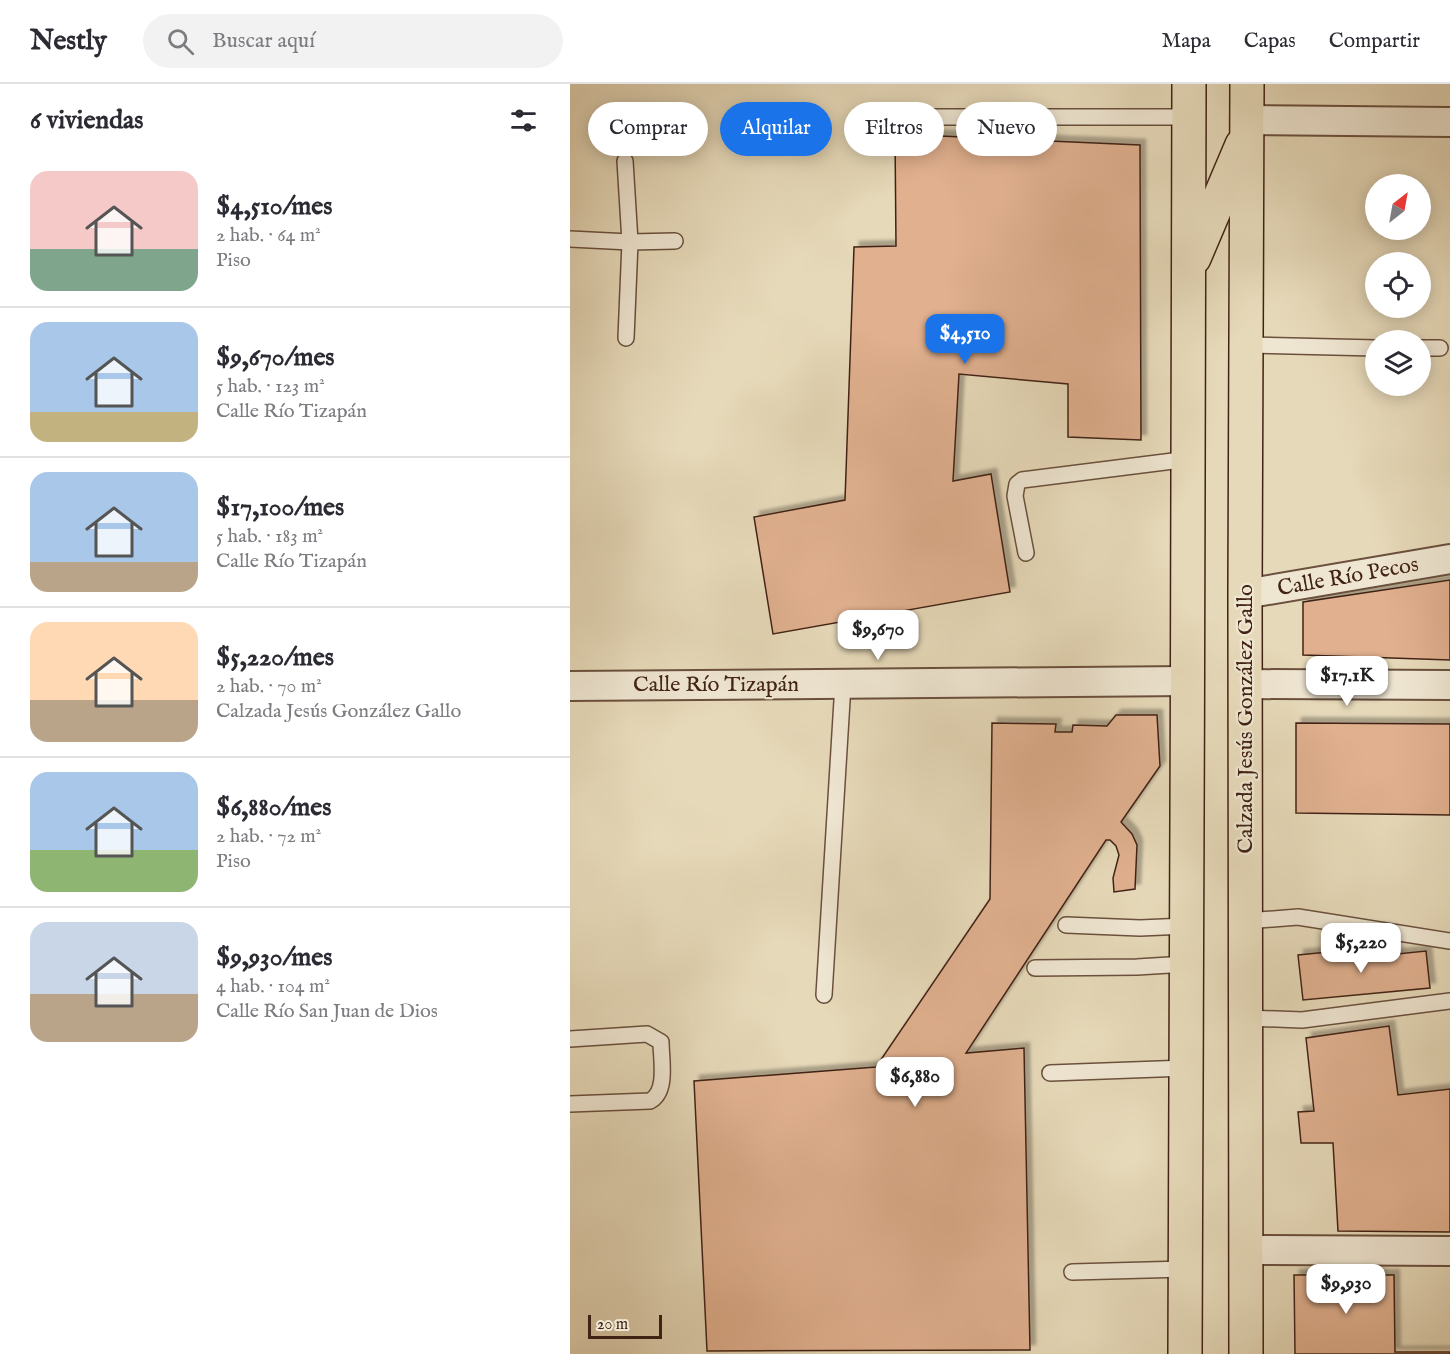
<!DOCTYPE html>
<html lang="es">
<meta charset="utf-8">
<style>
:root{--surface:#fff;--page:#f2f2f3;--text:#2b2b33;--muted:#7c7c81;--line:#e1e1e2;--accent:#1a73e8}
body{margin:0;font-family:"IM FELL English",serif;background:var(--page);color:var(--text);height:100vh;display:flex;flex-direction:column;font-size:22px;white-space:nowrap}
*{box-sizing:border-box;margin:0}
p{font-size:20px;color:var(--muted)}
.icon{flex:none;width:33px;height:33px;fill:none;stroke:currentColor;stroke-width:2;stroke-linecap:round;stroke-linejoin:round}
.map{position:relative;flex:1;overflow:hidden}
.panel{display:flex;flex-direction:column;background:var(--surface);width:570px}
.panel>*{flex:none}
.hud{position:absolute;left:18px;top:18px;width:570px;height:54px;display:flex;gap:12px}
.needle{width:39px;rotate:31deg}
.fabs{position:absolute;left:795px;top:90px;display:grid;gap:12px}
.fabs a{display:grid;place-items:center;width:66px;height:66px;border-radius:50%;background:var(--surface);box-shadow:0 3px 15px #0003;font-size:30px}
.scale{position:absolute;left:18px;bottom:15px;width:74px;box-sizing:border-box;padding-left:6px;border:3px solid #412314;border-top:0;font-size:16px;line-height:21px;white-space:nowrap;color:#412314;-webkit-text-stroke:4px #efe6d2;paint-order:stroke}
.price{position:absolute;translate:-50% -51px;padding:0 14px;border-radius:12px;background:#fff;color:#222;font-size:20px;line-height:39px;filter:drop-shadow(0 2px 3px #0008)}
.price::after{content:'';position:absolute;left:50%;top:36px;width:18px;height:14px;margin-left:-9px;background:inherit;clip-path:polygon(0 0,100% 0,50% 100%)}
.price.active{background:var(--accent);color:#fff}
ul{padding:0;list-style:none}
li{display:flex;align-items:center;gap:18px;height:150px;padding:0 30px}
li+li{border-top:2px solid var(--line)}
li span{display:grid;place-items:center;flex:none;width:168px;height:120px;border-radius:18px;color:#555}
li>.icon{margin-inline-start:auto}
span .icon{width:72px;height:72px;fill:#fffc;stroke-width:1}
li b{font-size:26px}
h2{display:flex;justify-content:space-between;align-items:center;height:72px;padding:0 30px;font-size:26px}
.tag{padding:0 21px;border-radius:27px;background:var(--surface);box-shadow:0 3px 15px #0003;font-size:21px;line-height:54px}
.tag.active{background:var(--accent);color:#fff}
header{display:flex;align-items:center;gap:36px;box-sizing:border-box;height:84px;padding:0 30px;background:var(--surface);border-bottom:2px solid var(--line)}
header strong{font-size:28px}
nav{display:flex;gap:33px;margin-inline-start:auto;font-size:21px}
.search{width:420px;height:54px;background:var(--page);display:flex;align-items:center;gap:15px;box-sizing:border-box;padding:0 21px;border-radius:33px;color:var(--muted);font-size:22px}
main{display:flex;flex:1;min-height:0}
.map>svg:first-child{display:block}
.building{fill:#e0b08f;stroke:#412314;stroke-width:1.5;filter:url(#shadow)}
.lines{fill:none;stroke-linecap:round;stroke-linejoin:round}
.lane-casing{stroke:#6a503d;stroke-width:18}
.street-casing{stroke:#6a503d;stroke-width:32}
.primary-casing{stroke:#412314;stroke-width:36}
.lane{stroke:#efe6d2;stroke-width:15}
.street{stroke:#efe6d2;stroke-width:28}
.primary{stroke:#e6d9b9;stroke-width:33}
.labels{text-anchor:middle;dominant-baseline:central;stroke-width:4.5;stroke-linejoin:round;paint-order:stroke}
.street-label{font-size:22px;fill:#412314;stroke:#efe6d2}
</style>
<header>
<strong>Nestly</strong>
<div class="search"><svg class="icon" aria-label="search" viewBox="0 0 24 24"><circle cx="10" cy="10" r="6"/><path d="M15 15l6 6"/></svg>Buscar aquí</div>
<nav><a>Mapa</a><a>Capas</a><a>Compartir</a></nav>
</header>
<main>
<section class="panel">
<h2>6 viviendas<svg class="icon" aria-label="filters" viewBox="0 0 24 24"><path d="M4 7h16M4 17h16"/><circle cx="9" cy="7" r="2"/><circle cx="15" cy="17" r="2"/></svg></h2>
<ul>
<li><span style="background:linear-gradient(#f6c9c9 65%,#7fa58c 0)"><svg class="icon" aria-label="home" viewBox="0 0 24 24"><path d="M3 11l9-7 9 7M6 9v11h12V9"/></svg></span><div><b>$4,510/mes</b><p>2 hab. · 64 m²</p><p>Piso</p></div></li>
<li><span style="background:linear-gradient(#a9c7e8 75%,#c2b280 0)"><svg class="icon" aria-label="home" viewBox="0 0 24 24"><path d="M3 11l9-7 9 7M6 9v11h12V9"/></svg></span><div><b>$9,670/mes</b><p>5 hab. · 123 m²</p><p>Calle Río Tizapán</p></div></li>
<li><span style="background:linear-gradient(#a9c7e8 75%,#b9a48a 0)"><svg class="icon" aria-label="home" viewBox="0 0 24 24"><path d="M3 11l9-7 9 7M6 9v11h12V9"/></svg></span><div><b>$17,100/mes</b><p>5 hab. · 183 m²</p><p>Calle Río Tizapán</p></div></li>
<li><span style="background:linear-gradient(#ffd9b3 65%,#b9a48a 0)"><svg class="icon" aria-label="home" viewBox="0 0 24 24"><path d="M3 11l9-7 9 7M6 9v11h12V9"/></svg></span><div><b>$5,220/mes</b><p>2 hab. · 70 m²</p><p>Calzada Jesús González Gallo</p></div></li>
<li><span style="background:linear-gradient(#a9c7e8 65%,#8fb573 0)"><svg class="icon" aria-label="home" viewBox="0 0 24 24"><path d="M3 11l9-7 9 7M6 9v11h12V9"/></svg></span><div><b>$6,880/mes</b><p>2 hab. · 72 m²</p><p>Piso</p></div></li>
<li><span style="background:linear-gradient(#c9d6e8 60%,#b9a48a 0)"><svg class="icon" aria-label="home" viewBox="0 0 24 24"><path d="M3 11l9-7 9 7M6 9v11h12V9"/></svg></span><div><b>$9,930/mes</b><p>4 hab. · 104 m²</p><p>Calle Río San Juan de Dios</p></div></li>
</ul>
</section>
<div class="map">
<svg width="880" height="1270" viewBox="0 0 880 1270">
<defs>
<filter id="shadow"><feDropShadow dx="5.5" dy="-5.5" stdDeviation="1.5" flood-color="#0004"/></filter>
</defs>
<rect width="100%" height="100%" fill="#e6d9b9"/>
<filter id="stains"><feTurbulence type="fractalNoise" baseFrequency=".00333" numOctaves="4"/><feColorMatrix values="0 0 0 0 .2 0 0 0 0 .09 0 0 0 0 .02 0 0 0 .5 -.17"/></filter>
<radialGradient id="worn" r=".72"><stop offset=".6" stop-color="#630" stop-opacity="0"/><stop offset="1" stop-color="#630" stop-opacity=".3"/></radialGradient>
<g class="building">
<path d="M 325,50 L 570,61 L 571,356 L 498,353 L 498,300 L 389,290 L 383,397 L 421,390 L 440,508 L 203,550 L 184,433 L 275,416 L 284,163 L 326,162 Z"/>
<path d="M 880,496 L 880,576 L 733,571 L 733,518 Z"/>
<path d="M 546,631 L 587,631 L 590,682 L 551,738 L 562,750 L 567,761 L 565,805 L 544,808 L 543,794 L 549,771 L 546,762 L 540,756 L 536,756 L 396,969 L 454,964 L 460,1266 L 137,1267 L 124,997 L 306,983 L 420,815 L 422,639 L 486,640 L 485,648 L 502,648 L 503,641 L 537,642 Z"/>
<path d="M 726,639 L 880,640 L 880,731 L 726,729 Z"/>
<path d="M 778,866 L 778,875 L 856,867 L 860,904 L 733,916 L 728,871 Z"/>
<path d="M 819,942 L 828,1011 L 880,1005 L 880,1148 L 768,1147 L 763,1059 L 731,1059 L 728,1028 L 744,1027 L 736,954 Z"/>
<path d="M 724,1191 L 824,1191 L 825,1268 L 880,1268 L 880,1270 L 725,1270 Z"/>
</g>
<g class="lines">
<defs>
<g id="lane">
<path d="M 328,33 L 619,33"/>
<path d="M 55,77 L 60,158 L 56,254"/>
<path d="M 0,155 L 60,158 L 105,157"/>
<path d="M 676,261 L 806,264"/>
<path d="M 850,264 L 870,264"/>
<path d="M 456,469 L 445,412 L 447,400 L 452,396 L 619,375"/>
<path d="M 676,837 L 728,833 L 880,857"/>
<path d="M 496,841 L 570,844 L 616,842"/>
<path d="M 465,884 L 567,883 L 616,880"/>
<path d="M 254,911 L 273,600"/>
<path d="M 677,934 L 732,936 L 880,917"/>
<path d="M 0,955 L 77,950 L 91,958 C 91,975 98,1008 80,1017 L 0,1020"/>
<path d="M 480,989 L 616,984"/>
<path d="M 502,1188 L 615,1185"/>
</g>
<g id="street">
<path d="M 678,36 L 880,38"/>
<path d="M 675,510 L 880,475"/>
<path d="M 675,600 L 880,601"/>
<path d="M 0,602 L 617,597"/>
<path d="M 677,1166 L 880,1167"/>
</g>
<g id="primary">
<path d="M 624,174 L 672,61"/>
<path d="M 615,1270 C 616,847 619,423 619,0"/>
<path d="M 676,1270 L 675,510 L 677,0"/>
</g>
</defs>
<use href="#lane" class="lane-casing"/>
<use href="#street" class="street-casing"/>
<use href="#primary" class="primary-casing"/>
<use href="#lane" class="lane"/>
<use href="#street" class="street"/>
<use href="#primary" class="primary"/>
</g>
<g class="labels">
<g class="street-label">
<text transform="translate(778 493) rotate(-10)">Calle Río Pecos</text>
<text x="146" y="601">Calle Río Tizapán</text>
<text transform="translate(676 635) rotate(-90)">Calzada Jesús González Gallo</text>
</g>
</g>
<rect width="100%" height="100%" filter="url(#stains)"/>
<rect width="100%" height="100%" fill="url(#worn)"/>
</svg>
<div class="fabs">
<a><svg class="needle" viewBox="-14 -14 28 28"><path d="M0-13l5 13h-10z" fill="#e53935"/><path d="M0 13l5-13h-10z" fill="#7c7c81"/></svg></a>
<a><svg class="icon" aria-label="locate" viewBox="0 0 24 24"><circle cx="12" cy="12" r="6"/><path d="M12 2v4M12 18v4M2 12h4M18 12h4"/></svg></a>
<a><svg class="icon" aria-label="layers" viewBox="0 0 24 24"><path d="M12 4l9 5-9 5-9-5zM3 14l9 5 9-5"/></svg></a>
</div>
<div class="scale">20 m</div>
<b class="price active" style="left:395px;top:281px">$4,510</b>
<b class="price" style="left:308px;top:577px">$9,670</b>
<b class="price" style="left:777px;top:623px">$17.1K</b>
<b class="price" style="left:791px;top:890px">$5,220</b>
<b class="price" style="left:345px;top:1024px">$6,880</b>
<b class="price" style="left:776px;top:1231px">$9,930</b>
<div class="hud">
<a class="tag">Comprar</a>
<a class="tag active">Alquilar</a>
<a class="tag">Filtros</a>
<a class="tag">Nuevo</a>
</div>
</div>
</main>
